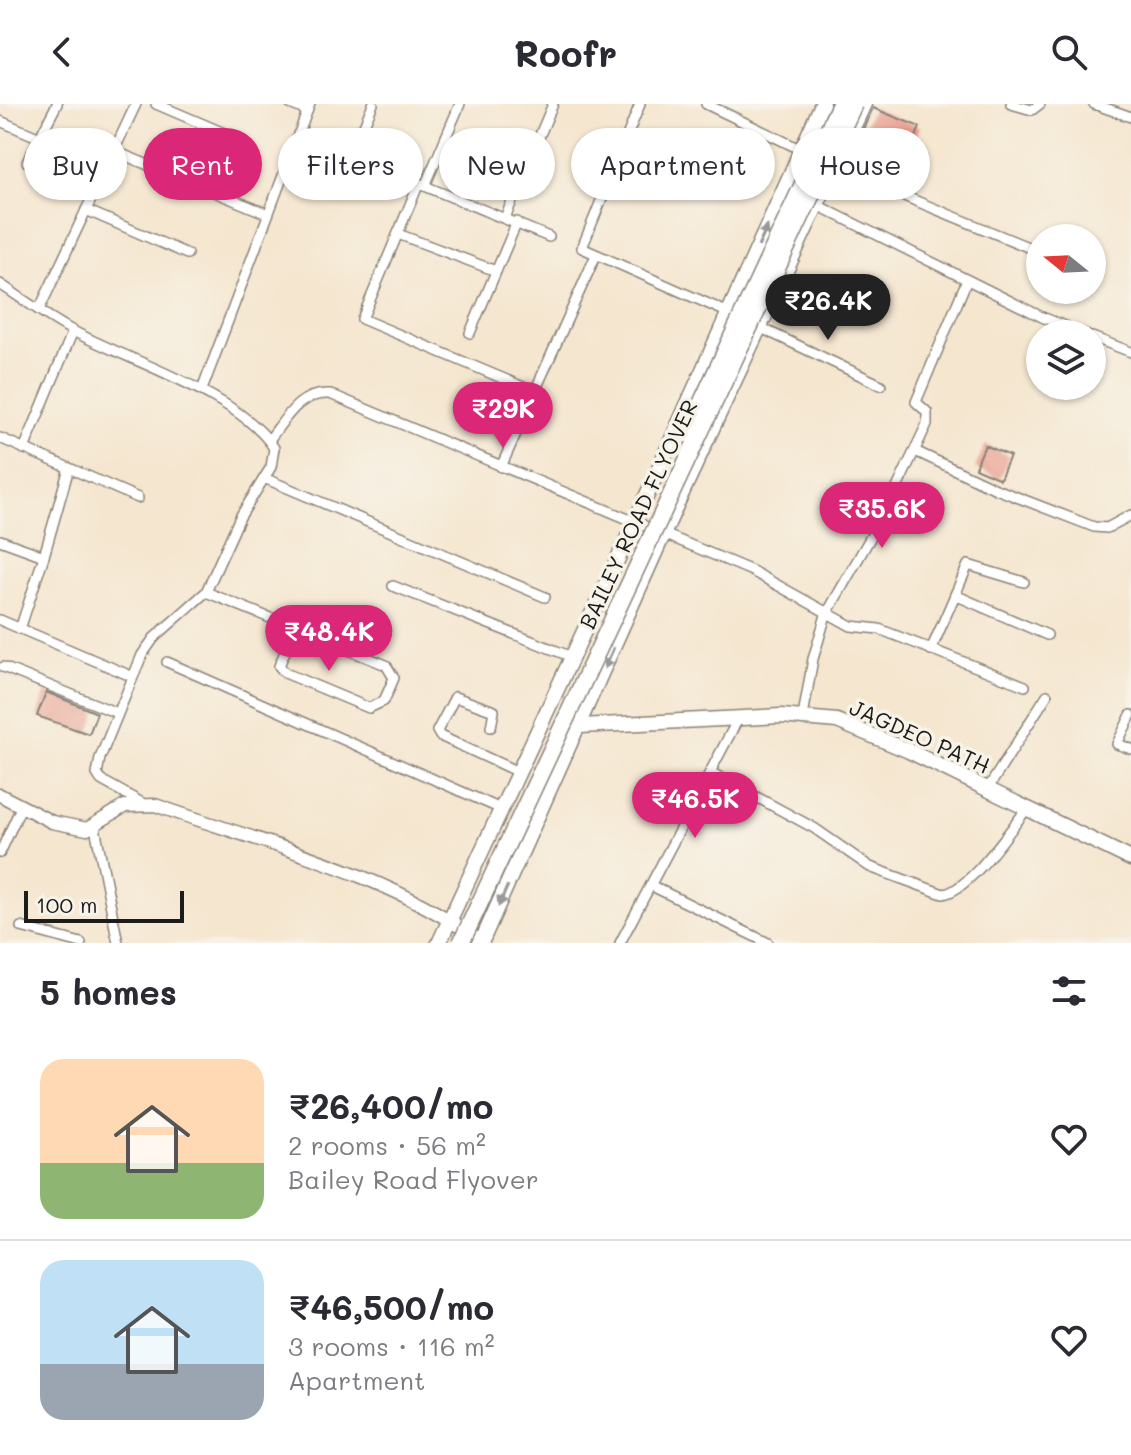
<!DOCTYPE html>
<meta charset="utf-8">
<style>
:root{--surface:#fff;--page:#f7f7f7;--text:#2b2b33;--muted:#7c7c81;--line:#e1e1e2;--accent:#db2777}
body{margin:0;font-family:Mali,sans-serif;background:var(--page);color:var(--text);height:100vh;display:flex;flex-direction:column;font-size:30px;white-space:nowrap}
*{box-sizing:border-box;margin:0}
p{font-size:26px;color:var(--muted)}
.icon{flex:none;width:44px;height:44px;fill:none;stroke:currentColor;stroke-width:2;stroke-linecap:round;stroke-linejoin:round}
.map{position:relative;height:839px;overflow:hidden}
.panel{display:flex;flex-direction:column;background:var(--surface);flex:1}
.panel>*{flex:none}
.banner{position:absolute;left:24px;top:24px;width:1084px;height:72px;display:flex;gap:16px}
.needle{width:52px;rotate:288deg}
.fabs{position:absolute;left:1026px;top:120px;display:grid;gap:16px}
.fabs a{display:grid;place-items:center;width:80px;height:80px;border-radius:50%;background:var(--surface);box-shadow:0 2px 6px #0004;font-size:40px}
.scale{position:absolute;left:24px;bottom:20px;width:160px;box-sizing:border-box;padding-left:8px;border:4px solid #1c1c1c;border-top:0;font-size:22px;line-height:28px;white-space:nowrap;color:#1c1c1c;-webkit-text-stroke:6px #f7f3e8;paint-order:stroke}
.price{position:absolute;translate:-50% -68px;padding:0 18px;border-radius:28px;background:var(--accent);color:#fff;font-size:26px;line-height:52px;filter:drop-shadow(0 2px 4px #0008)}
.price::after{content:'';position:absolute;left:50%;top:48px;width:24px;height:18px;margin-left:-12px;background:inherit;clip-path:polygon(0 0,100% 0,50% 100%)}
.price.active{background:#222;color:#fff}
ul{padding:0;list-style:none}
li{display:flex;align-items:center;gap:24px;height:200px;padding:0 40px}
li+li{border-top:2px solid var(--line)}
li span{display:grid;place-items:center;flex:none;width:224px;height:160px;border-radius:24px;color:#555}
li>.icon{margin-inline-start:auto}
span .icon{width:96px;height:96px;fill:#fffc;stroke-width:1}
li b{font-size:34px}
h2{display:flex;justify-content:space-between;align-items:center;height:96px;padding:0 40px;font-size:34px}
.pill{padding:0 28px;border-radius:36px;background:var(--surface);box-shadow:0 2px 6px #0004;font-size:28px;line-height:72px}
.pill.active{background:var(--accent);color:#fff}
header{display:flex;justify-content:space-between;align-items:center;height:104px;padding:0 40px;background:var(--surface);font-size:36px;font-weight:800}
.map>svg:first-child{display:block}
.building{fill:#e79988}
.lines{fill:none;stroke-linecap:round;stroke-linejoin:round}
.minor-casing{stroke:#888176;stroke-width:12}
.tertiary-casing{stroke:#888176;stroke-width:15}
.secondary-casing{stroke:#888176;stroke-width:17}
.minor{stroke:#fff;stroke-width:9}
.tertiary{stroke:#fff;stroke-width:12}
.secondary{stroke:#fff;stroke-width:14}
.trunk-bridge-casing{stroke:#888176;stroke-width:19;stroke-linecap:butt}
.trunk-bridge{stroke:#fff;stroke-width:16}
.oneway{fill:#999}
.labels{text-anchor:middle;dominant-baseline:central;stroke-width:7;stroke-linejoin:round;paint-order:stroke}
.street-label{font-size:22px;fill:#1c1c1c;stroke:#f7f3e8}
</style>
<header><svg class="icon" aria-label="back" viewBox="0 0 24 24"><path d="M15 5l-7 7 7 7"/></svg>Roofr<svg class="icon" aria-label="search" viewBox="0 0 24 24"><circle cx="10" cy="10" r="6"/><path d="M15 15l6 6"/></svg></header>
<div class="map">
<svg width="1131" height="839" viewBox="0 0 1131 839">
<rect width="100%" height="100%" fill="#f7f3e8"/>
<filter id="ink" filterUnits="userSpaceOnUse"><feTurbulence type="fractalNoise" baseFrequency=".0125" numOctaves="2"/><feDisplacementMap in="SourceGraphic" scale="16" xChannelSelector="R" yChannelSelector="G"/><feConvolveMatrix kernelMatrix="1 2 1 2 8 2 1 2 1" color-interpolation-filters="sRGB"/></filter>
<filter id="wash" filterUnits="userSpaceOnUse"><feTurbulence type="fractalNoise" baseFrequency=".006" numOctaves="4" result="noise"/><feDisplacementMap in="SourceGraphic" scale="32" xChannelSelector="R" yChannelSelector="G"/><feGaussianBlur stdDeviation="1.8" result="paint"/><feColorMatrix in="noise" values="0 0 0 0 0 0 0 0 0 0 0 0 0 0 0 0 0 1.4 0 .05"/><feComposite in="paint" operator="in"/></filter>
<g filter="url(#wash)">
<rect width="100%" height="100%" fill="#f5e6cf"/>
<g id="blocks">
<g class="building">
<path d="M 873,4 L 920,23 L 902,67 L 855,42 Z"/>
<path d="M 985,341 L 1010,352 L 1000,375 L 975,364 Z"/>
<path d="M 46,588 L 97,609 L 89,630 L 37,612 Z"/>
</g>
</g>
</g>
<g filter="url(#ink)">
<use href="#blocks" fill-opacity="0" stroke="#888176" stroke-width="2"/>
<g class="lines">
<defs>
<g id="minor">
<path d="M 57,0 L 27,58 L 94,91"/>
<path d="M 156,0 L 224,29"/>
<path d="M 290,0 L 307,7"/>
<path d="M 640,0 L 582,144 L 729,209"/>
<path d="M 706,0 L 804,47"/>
<path d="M 1011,0 L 1032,6 L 1040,0"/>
<path d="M 1094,0 L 1131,13"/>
<path d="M 0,17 L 40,34"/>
<path d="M 298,30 L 549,133"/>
<path d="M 114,47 L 268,110"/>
<path d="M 351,52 L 373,0"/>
<path d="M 831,62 L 1040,148"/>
<path d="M 419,79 L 362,215 L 535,288"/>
<path d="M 425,82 L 460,0"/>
<path d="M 817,101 L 1042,213 L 1085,230"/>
<path d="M 86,106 L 187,150"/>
<path d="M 505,114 L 553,0"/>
<path d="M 398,130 L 496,167"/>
<path d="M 0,180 C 24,196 47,213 73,227 C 129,257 239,290 274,344 L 271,363 L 240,413 L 206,488 L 154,534 L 142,551 L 100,654 L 97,670 L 101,676 L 142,699"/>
<path d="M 39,206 L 136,0"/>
<path d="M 761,224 L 881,281"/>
<path d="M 470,229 L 517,118"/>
<path d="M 1092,233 L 1131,248"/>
<path d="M 202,286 L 310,0"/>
<path d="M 0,334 L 138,394"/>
<path d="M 269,336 C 287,313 299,288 330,290 L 752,467 L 851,522 L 879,525 L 1025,582"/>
<path d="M 24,345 L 73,227"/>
<path d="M 915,347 L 996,385 L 1094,423 L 1107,424 L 1131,411"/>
<path d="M 501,363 L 596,151"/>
<path d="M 264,374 L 545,493"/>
<path d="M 0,436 L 44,452 L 69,364"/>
<path d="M 393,482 L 572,553"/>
<path d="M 206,488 C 266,512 326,537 386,561 L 394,574 L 384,597 L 369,604 L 285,569 L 279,562 L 295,524"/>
<path d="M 955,491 L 1047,531"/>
<path d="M 0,516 L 131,572"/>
<path d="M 20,525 L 44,452"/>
<path d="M 931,546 L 968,461 L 1024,478"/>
<path d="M 167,558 L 501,705"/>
<path d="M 3,563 L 117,609"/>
<path d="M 1131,611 L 1117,640 L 1131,645"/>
<path d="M 803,612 L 813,555 L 826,511 L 889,401 L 927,320 L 927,308 L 916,298 L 967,176"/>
<path d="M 491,623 L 494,607 L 455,593 L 437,627 L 440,632 L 518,668"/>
<path d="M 712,669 L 814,724 L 870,763 L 943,790 C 969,787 1009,727 1026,706"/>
<path d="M 987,686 L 1047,591"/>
<path d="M 95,723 L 118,839"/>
<path d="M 0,749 L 22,701"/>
<path d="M 652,782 L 768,839"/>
<path d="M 21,823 L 81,839"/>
<path d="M 620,839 L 738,615"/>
</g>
<path id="tertiary" d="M 0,691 L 52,718 L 87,725 L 125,702 L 155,701 C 257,737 396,772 481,838"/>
<g id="secondary">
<path d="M 580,622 L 781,612 L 837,617 L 909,647 L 1131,755"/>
<path d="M 439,839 L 634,420 L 822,0"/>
<path d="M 481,839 L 675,404 L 864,0"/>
</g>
</defs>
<use href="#minor" class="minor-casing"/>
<use href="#tertiary" class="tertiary-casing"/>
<use href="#secondary" class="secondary-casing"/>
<use href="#minor" class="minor"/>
<use href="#tertiary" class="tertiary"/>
<use href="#secondary" class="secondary"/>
<defs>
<g id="trunk-bridge">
<path d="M 687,330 L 840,0"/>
<path d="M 461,839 L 854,0"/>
</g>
</defs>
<use href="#trunk-bridge" class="trunk-bridge-casing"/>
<use href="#trunk-bridge" class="trunk-bridge"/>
</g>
<defs><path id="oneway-solid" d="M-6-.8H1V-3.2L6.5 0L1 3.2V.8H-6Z" transform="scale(2)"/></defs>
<g class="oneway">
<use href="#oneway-solid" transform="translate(763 132) rotate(-66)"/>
<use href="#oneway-solid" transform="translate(609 554) rotate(114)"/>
<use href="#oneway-solid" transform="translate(503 792) rotate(114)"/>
</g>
</g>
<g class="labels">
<g class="street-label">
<text transform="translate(638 410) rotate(-65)">BAILEY ROAD FLYOVER</text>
<text transform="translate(920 632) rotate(24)">JAGDEO PATH</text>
</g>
</g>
</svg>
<div class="fabs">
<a><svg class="needle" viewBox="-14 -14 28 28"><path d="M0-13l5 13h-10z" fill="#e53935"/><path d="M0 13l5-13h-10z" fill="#7c7c81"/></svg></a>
<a><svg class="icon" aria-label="layers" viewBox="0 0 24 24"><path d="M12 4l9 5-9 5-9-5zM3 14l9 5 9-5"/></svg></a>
</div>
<div class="scale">100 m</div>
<b class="price active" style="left:828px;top:238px">₹26.4K</b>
<b class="price" style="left:503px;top:346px">₹29K</b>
<b class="price" style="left:882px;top:446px">₹35.6K</b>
<b class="price" style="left:329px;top:569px">₹48.4K</b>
<b class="price" style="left:695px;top:736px">₹46.5K</b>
<div class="banner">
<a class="pill">Buy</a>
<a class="pill active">Rent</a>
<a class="pill">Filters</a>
<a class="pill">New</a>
<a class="pill">Apartment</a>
<a class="pill">House</a>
</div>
</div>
<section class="panel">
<h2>5 homes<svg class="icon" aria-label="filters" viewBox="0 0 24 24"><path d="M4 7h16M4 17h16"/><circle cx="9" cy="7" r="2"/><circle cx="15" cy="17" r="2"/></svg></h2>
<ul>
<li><span style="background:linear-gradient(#ffd9b3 65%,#8fb573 0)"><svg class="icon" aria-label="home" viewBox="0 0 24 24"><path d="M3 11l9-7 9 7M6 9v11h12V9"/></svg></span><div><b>₹26,400/mo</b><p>2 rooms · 56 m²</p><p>Bailey Road Flyover</p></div><svg class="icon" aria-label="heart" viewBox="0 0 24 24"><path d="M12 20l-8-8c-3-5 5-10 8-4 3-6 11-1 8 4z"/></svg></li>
<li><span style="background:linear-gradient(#bfe0f5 65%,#9aa5b1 0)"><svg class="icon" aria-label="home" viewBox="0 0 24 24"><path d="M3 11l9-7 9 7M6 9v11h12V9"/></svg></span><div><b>₹46,500/mo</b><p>3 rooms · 116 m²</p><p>Apartment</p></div><svg class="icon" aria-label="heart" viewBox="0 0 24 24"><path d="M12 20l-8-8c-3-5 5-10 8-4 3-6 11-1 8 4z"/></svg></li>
</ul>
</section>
